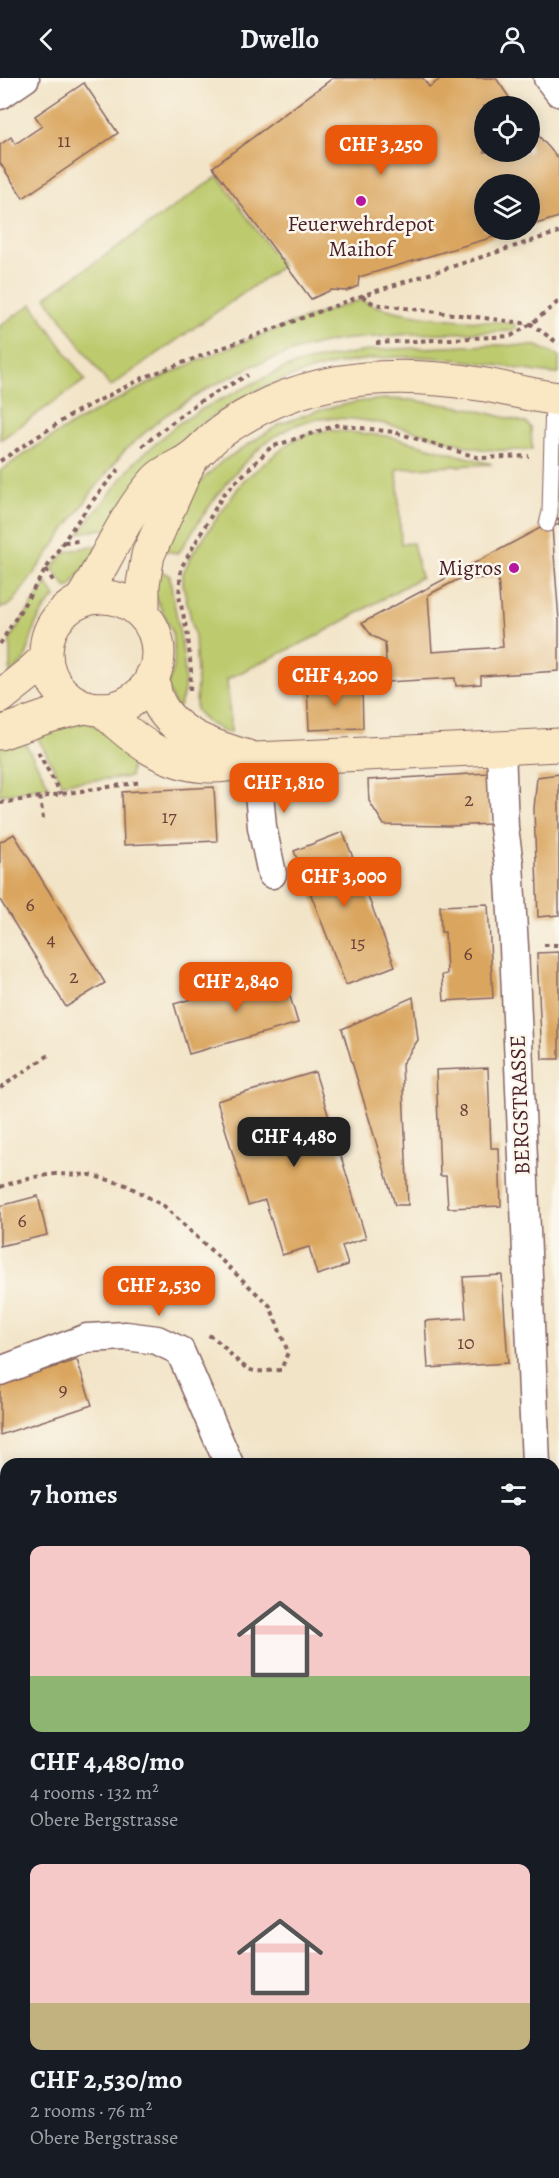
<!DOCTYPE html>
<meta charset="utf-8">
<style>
:root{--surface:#171b24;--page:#242831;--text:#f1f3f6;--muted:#9ea1a6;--accent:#ea580c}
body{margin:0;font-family:Alegreya,serif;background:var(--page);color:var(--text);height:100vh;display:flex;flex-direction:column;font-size:22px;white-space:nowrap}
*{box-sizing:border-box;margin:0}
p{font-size:20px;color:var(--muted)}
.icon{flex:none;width:33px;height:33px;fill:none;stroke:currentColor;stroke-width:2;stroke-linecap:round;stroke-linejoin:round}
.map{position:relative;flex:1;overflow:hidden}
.sheet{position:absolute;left:0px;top:1380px;width:560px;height:720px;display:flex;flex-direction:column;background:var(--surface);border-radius:18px 18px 0 0;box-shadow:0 3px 15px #0003}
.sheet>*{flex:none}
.tools{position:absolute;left:474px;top:18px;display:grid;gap:12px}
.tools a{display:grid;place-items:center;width:66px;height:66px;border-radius:50%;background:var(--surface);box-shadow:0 3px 15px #0003;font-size:30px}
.price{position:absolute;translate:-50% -51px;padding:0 14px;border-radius:12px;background:var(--accent);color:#fff;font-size:20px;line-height:39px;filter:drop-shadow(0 2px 3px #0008)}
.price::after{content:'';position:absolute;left:50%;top:36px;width:18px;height:14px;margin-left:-9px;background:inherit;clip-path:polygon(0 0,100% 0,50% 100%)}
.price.active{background:#222;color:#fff}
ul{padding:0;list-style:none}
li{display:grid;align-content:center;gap:12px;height:318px;padding:0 30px}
li span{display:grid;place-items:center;height:186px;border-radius:12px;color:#555}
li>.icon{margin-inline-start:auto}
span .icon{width:108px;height:108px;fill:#fffc;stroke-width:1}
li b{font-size:26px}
h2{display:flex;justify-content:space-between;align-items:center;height:72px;padding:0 30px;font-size:26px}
header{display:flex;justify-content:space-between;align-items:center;height:78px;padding:0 30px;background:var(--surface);font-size:27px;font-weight:600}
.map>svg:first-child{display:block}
.green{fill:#bdcb6e;stroke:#84754c;stroke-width:1.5}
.building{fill:#daa65f;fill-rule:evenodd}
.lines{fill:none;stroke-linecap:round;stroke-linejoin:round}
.service-casing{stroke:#856462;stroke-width:17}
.minor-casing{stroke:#856462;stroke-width:31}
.secondary-casing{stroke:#856462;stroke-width:35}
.path{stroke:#856462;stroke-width:4;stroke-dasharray:4.5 4.5;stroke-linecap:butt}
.service{stroke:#fff;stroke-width:15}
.minor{stroke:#fff;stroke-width:28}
.secondary{stroke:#fae7c3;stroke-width:33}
.poi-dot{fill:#b5179e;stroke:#fbf7ec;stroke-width:2}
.labels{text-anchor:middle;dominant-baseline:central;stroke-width:5;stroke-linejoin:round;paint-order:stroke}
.number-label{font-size:20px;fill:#6e4138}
.poi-label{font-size:22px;fill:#4a1f2b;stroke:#fbf7ec}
.street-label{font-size:22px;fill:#4a1f2b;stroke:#fbf7ec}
</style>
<header><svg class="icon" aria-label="back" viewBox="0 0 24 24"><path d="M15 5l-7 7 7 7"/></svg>Dwello<svg class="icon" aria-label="person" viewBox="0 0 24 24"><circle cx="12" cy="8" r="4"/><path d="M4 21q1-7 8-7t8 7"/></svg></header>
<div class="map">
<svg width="559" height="2100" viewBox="0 0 559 2100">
<rect width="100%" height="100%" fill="#fbf7ec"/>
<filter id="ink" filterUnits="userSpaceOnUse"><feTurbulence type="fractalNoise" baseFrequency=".0167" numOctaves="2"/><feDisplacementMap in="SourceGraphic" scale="12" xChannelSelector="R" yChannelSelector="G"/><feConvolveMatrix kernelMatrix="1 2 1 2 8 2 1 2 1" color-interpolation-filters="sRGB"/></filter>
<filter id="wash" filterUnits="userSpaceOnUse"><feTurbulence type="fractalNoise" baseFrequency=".008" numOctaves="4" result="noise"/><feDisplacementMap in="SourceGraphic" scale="24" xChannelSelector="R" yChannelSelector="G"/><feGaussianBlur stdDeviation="1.35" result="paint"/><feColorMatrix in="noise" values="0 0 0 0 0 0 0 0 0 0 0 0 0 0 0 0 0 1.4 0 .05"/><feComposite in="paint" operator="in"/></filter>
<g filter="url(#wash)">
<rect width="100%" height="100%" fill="#f2e4c7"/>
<g class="green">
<path d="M 218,98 L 282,188 L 110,309 L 46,219 Z"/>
<path d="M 360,222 C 403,241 466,242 513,245 L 516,249 L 513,253 L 412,256 L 338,262 L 303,270 L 255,287 L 210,309 L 164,338 L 125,372 L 92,414 L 14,523 L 8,528 L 0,530 L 0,393 C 109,316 234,263 360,222 Z"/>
<path d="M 32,226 L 85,302 L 0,362 L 0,248 Z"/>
<path d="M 493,267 L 537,268 L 559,278 L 559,296 C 544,296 529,292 514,290 C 485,285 457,281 428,279 C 321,275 217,314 148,398 C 134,414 122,432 110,450 L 79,455 L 134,385 L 176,347 L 204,330 L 282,291 L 308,283 L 372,272 Z"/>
<path d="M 385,321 L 411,322 L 468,330 L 527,345 L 531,350 L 532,372 C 516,372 499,373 482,371 C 453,366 424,354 394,348 C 369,342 328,336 304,344 C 249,362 209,427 180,473 L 177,475 L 164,473 L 197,407 L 221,384 L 280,346 L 316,333 L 356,324 Z"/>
<path d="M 328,352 L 387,358 L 492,386 L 397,391 L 401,466 L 413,465 L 421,499 L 317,558 L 227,601 L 231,654 L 224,654 L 207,644 L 196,632 L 197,598 L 195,558 L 183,507 L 183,495 L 193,475 L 243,403 L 292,363 L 309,356 Z"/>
<path d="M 91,468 L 100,468 L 70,509 L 66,509 L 52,490 L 66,474 Z"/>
<path d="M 157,491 L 170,498 C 172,530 197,605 177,631 L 167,609 L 174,589 L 174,571 L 172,553 L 153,514 Z"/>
<path d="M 47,505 L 55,519 L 45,530 L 35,547 L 25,582 L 10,597 L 10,560 Z"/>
<path d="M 88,644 L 104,652 L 133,678 L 130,699 L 62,705 L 34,653 Z"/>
<path d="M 21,658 L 49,708 L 0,717 L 0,667 Z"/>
<path d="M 0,1533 L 6,1536 L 6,2068 L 0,2067 Z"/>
<path d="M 99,2094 L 338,2094 L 339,2100 L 106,2100 Z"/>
</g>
<g id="blocks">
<g class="building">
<path d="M 333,0 L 423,0 L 429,9 L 442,0 L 496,0 L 515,28 L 484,28 L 484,74 L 530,74 L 530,48 L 559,81 L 559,139 L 530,148 L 530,106 L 484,106 L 484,152 L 517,152 L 359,199 L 358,208 L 347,213 L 331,212 L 311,221 L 213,89 Z"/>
<path d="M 84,5 L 118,55 L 23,120 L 0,85 L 0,67 L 11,59 L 15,66 L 42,48 L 35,38 Z"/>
<path d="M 559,440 L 559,446 L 552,449 L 559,543 L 559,593 L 481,598 L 481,606 L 456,608 L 455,600 L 387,604 L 385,564 L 372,558 L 362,545 ZM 498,499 L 503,569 L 432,574 L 428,517 L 457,502 Z"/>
<path d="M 362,607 L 363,650 L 309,652 L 307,609 Z"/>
<path d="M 488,695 L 490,746 L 450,748 L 384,747 L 369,723 L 368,702 Z"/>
<path d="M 559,696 L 559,837 L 538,839 L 534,731 L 537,699 Z"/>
<path d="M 214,709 L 217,763 L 124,767 L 122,714 Z"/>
<path d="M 343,754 L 395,888 L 346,907 L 294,773 Z"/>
<path d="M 14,756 L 105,905 L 66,929 L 0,822 L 0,764 Z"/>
<path d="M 488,826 L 493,920 L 444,923 L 442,897 L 447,896 L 445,854 L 441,854 L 440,828 Z"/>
<path d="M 559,874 L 559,981 L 542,981 L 537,875 Z"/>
<path d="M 283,895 L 298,945 L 189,976 L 174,926 Z"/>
<path d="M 413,919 L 418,962 L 402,986 L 408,1127 L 395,1127 L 342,951 Z"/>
<path d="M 488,990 L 491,1070 L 499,1070 L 501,1128 L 448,1130 L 446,1098 L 440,1098 L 436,992 Z"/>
<path d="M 315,994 L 366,1160 L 342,1168 L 348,1187 L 317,1197 L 309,1169 L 282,1177 L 265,1122 L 248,1127 L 217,1023 Z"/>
<path d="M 38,1118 L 47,1157 L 0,1168 L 0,1128 Z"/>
<path d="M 502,1197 L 508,1285 L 428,1290 L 425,1243 L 466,1240 L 463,1199 Z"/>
<path d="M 77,1282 L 92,1327 L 0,1357 L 0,1306 Z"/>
<path d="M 365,2094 L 424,2094 L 424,2096 L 413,2100 L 367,2100 Z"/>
</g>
</g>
</g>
<g filter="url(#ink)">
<use href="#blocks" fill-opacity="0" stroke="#856462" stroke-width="1.5"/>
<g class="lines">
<defs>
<path id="service" d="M 547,446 L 550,434 L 553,321"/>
<g id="minor">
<path d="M 548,0 L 559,14"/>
<path d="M 0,17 L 25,0"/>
<path d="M 501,669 L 504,750 L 509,786 L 514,869 L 536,1386"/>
<path d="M 256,681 L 262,749 L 272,796"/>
<path d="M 0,1293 L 87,1260 L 126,1258 L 157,1262 L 180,1273 L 229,1386"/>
<path d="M 554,1756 L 559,1919"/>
<path d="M 513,2094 L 516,2100"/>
</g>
<g id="secondary">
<circle cx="102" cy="575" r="56"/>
<path d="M 82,521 C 107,482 124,437 156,402 C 165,392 181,388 191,380 C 201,373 209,363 218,356 C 295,298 387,291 479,306 C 506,310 532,318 559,321"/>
<path d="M 143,535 L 143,506 L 148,477 L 191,380"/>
<path d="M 152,598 C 154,605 154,614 157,621 C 172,657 215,669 248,679"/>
<path d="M 0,619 L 30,595 L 46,580"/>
<path d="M 102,631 C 133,662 168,689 214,688 C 228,688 242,684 256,681 L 559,667"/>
<path d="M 0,655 L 49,638 L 84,629"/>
</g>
</defs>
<use href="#service" class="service-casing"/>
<use href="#minor" class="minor-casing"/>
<use href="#secondary" class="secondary-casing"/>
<g class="path">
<path d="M 362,218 L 374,226 L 531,246 L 559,266"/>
<path d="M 376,265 L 511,258 L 531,246 L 559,223"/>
<path d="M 142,368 L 197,325 L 248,297"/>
<path d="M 0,383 L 74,335 L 145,299 L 361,218 L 559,154"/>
<path d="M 64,464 L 79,463"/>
<path d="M 46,491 L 55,506"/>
<path d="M 0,566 C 37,506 72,443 120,390"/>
<path d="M 190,612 L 191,593 L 188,558 L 179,518 L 181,490 L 223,417 L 271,369 L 337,347 L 394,354 L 480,380 L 529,378"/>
<path d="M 38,674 L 61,716"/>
<path d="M 40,719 L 43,741"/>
<path d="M 0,725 L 142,704"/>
<path d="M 544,867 L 559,867"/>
<path d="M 0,1010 L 52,975"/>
<path d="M 0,1109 L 28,1100 L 55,1096 L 91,1097 L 126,1107 L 164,1128 L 270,1228 L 288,1274 L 281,1292 C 272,1292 259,1295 251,1292 C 233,1285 223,1261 205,1256"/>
<path d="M 554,1677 L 559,1676"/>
</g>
<use href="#service" class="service"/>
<use href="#minor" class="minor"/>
<use href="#secondary" class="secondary"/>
</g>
</g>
<g class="poi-dot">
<circle cx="361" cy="123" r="6"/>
<circle cx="514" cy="490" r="6"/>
</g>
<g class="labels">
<g class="number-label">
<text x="64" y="62">11</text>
<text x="469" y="721">2</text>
<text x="169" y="738">17</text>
<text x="30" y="826">6</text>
<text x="51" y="861">4</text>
<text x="358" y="864">15</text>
<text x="468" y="875">6</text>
<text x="74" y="898">2</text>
<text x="464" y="1031">8</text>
<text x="22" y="1142">6</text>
<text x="466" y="1264">10</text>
<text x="63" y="1311">9</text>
</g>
<g class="poi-label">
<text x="361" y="146">Feuerwehrdepot<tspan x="361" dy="25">Maihof</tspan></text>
<text x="502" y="490" text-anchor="end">Migros</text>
</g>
<g class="street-label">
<text transform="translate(520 1027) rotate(-92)">BERGSTRASSE</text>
</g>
</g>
</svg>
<div class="tools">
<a><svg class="icon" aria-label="locate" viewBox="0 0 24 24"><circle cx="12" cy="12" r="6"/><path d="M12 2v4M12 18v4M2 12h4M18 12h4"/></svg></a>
<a><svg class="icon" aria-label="layers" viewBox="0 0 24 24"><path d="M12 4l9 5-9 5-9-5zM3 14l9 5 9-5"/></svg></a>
</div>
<b class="price" style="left:381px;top:98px">CHF 3,250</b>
<b class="price" style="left:335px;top:629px">CHF 4,200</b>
<b class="price" style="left:284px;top:736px">CHF 1,810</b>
<b class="price" style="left:344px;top:830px">CHF 3,000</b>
<b class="price" style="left:236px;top:935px">CHF 2,840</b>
<b class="price active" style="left:294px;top:1090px">CHF 4,480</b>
<b class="price" style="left:159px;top:1239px">CHF 2,530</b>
<section class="sheet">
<h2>7 homes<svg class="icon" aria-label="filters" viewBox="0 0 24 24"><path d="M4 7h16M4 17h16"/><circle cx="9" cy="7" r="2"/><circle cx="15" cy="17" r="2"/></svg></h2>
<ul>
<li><span style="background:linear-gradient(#f6c9c9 70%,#8fb573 0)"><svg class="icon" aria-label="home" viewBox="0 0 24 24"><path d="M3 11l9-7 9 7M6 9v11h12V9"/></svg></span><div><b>CHF 4,480/mo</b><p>4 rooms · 132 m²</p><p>Obere Bergstrasse</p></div></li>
<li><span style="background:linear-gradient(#f6c9c9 75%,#c2b280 0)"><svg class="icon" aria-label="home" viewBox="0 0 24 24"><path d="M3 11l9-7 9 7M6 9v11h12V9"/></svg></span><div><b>CHF 2,530/mo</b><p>2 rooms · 76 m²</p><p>Obere Bergstrasse</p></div></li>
</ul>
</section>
</div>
